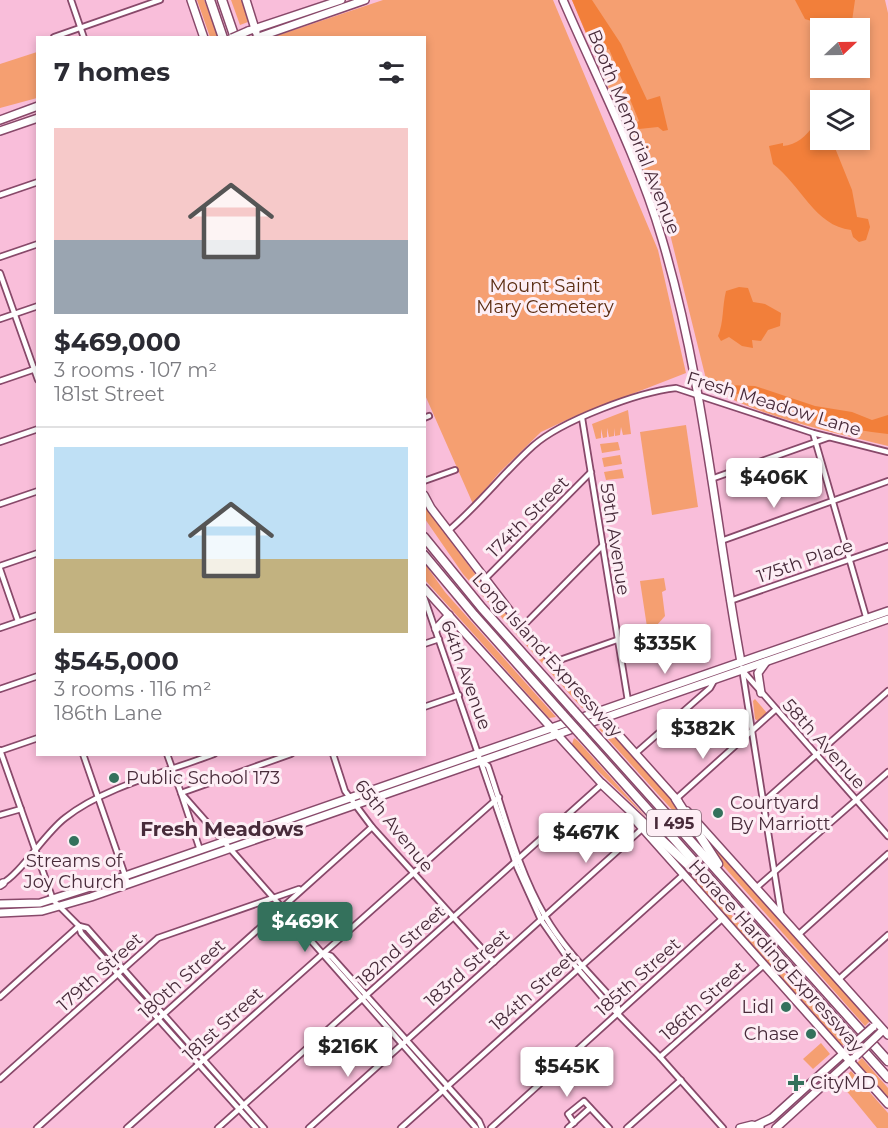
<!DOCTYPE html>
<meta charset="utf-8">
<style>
:root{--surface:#fff;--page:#f7f7f7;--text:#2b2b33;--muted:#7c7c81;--line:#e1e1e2;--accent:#34715c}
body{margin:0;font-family:Montserrat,sans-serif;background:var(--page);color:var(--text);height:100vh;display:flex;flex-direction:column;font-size:22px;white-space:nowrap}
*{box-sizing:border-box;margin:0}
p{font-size:20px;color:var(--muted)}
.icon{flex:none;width:33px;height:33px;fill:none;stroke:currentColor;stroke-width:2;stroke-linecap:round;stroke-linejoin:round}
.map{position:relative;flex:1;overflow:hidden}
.drawer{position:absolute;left:36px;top:36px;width:390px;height:720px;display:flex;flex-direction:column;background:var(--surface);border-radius:0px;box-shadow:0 3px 9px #0003}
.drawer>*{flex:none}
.needle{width:39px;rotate:68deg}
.fabs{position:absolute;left:810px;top:18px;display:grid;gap:12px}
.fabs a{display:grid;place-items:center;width:60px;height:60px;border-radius:0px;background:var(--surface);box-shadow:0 3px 9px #0003;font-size:30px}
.price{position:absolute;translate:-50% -51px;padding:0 14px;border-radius:6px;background:#fff;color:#222;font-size:20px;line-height:39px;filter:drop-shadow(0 2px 3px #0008)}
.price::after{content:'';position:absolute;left:50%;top:36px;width:18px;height:14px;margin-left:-9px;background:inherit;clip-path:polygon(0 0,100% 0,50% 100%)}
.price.selected{background:var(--accent);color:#fff}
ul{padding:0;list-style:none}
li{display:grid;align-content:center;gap:12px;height:318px;padding:0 18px}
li+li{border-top:2px solid var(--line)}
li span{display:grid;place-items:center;height:186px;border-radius:0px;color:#555}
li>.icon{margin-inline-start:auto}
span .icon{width:108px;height:108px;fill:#fffc;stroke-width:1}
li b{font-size:26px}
h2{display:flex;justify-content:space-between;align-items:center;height:72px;padding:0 18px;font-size:26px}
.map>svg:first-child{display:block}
.green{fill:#f59f71;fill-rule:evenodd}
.forest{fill:#f27f3a}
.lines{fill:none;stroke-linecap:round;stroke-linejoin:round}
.street-casing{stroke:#88496a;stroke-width:8}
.secondary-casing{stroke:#88496a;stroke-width:10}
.highway-casing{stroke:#88496a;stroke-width:11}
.street{stroke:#fff;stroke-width:4.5}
.secondary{stroke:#fff;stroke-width:7}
.highway{stroke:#fff;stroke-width:8}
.secondary-bridge-casing{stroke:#88496a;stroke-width:10;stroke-linecap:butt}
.highway-bridge-casing{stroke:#88496a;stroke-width:11;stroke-linecap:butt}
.secondary-bridge{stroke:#fff;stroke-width:7}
.highway-bridge{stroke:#fff;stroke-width:8}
.poi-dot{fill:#34715c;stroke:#fdeef5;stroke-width:2}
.labels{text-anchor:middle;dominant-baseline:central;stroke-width:6;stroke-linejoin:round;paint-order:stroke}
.shield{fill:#fdeef5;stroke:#7e6672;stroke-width:1.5}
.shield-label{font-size:16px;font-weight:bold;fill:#482b3a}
.street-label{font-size:18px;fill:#482b3a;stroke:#fdeef5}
.park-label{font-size:18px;fill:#5b2d12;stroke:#fdeef5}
.poi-label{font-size:18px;fill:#482b3a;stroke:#fdeef5;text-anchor:start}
.neighbourhood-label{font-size:20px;font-weight:bold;fill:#482b3a;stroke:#fdeef5}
</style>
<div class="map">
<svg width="888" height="1128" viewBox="0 0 888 1128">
<rect width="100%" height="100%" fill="#f9beda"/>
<g class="green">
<path d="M 197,0 L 204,0 L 218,36 L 210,37 Z"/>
<path d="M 231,0 L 242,0 L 248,22 L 240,25 Z"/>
<path d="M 383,0 L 553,0 L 658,250 L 686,373 L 573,417 L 541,432 L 499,473 L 473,504 L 425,395 L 424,38 L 273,37 Z"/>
<path d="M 572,0 L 885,0 L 888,13 L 888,446 C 828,431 762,418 708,387 L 671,238 ZM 820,28 L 860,28 L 860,68 L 820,68 ZM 820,100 L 860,100 L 860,140 L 820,140 Z"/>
<path d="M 37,52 L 37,98 L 0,108 L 0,64 Z"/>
<path d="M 628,410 L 631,434 L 623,435 L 621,427 L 620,435 L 615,436 L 614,428 L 614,436 L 609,437 L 607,428 L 607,437 L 603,438 L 601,429 L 601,438 L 596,439 L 592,424 Z"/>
<path d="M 686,425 L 698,507 L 652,515 L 640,432 Z"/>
<path d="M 618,442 L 620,450 L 602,453 L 600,444 Z"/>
<path d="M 620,455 L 622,464 L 604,467 L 602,458 Z"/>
<path d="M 622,469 L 624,478 L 606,480 L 604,472 Z"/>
<path d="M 424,505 L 498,605 L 584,701 L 584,707 L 582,708 L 463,574 L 425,519 Z"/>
<path d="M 425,564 L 445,592 L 556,717 L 549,718 L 425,580 Z"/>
<path d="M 664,578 L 666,590 L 662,592 L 665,616 L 657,625 L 647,627 L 640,581 Z"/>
<path d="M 755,699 L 767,713 L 758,721 L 755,719 L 753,701 Z"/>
<path d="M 603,728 L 609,730 L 671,799 L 685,824 L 599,729 Z"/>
<path d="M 574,738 L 578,741 L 646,817 L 576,750 L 572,744 Z"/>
<path d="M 694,824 L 870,1021 L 865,1026 L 711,852 Z"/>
<path d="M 653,835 L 702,883 L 847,1041 L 842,1046 Z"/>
<path d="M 83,930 L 116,964 L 115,967 L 83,933 Z"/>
<path d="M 821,1043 L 830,1054 L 813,1069 L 803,1059 Z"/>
<path d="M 862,1058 L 888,1088 L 888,1098 L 857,1063 Z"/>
<path d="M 851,1071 L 888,1113 L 888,1128 L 877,1128 L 840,1083 Z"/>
</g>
<g class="forest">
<path d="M 572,0 L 592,0 L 621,44 L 647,100 L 660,96 L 668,130 L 663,131 L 658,127 L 639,129 L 636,123 L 639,121 L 609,49 L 595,54 Z"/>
<path d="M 795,0 L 855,0 L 851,28 L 834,28 L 805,19 Z"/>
<path d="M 814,125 L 820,128 L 820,140 L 833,143 L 852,190 L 857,217 L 868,219 L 870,227 L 866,240 L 859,242 L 853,237 L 851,230 C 815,226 800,184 773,164 L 769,146 L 783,143 L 783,146 C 797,145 806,136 814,125 Z"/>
<path d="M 739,287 L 748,288 L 753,302 L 765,304 L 781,313 L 780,326 L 768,330 L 761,341 L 752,340 L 753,348 L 742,346 L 729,337 L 721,341 L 718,336 C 724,322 722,307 726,291 Z"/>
<path d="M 714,379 L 727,385 L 755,386 L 815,406 L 852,412 L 872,420 L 888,415 L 888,434 C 827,428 768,409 713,383 Z"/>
</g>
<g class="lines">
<defs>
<g id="street">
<path d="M 71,0 L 84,38"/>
<path d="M 54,37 L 160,0"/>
<path d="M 0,195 L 38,182"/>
<path d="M 0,257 L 38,244"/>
<path d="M 0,273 L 38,380"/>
<path d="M 0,319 L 38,306"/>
<path d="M 0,381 L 38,368"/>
<path d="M 424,418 L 429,416"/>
<path d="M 582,418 L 628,701"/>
<path d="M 813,433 L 867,620"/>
<path d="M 0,442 L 38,429"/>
<path d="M 711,479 L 830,437"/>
<path d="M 424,481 L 455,470"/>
<path d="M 0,504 L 38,491"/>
<path d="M 448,531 C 479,505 503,473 533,446 C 561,421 638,392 676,388 L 813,433 L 888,452"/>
<path d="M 721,541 L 888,481"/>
<path d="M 0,566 L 38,553"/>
<path d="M 0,569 L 18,621"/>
<path d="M 484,580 L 591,472"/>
<path d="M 424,597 L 517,867 L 541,920 L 564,953 L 608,1004 L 660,1057 L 723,1128"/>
<path d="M 730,601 L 888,546"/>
<path d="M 522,627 L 603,545"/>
<path d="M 0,628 L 38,615"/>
<path d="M 424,644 L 439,639"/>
<path d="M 554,662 L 617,640"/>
<path d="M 742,668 L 781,914"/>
<path d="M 742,670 L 888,836"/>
<path d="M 0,689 L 38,676"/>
<path d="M 424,707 L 459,695"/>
<path d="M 0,750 L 53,900 L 79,926 L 87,928 L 264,1128"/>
<path d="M 0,751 L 38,738"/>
<path d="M 636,753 L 710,688 L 715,679"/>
<path d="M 83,754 L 128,884"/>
<path d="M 167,754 L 181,793 L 476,1128"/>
<path d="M 333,754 L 345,791 L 372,827 L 494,962"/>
<path d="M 483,762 L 488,766 C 505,816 518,870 545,916 C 564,949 592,976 617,1004 L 619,1013"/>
<path d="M 676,799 L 775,710"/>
<path d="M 762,803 L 888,691"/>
<path d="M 0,815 L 21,809"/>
<path d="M 200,850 L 181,793 L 291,754"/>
<path d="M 1,884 C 20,875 44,834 65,818 C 104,787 167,772 214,754"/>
<path d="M 756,888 L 888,772"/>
<path d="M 79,926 L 81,933 L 256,1128"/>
<path d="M 798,935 L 888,854"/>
<path d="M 322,953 L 331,956 L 479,1121 L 482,1128"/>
<path d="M 838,980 L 888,935"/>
<path d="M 0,997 L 79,926"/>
<path d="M 660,1057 L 764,965"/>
<path d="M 0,1079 L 158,938 L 299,889"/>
<path d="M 574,1123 L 568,1114 L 584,1101 L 609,1128"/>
<path d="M 37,1128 L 372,827"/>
<path d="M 127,1128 L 499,797"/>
<path d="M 218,1128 L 602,784"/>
<path d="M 309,1128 L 643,828"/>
<path d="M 401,1128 L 683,875"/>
<path d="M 491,1128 L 723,918"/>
<path d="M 568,1128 L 590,1108"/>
<path d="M 627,1128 L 681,1080"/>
</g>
<g id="secondary">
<path d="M 191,0 L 204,38"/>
<path d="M 246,0 L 256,32"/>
<path d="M 563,0 C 597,79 638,157 662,239 C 703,377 715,521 741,662"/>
<path d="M 248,31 L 341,0"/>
<path d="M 256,38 L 365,0"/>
<path d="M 0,120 L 38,106"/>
<path d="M 0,131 L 38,118"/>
<path d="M 424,495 L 431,508 L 522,627 L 678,801"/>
<path d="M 424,588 L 604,786"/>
<path d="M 436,629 L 449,615"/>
<path d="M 761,693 L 758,673 L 766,662"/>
<path d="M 687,811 L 888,1035"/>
<path d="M 636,821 L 888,1104"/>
<path d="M 0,885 L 3,883"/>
<path d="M 0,904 L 40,903 L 125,876 L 888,611"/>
<path d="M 0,913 L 42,911 L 91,897 L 888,619"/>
<path d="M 757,1125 L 772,1118 L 845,1052"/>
<path d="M 740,1128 L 752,1125 L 760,1127"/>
<path d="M 776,1128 L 852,1059"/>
</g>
<g id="highway">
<path d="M 210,0 L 223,38"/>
<path d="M 222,0 L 235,38"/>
<path d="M 424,537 L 482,608 L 574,711"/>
<path d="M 424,555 L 474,615 L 563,715"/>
<path d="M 592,731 L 888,1061"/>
<path d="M 581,735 L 888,1078"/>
<path d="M 602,784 L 702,878"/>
<path d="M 676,799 L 718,864"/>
</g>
</defs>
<use href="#street" class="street-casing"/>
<use href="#secondary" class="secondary-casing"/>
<use href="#highway" class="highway-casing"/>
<use href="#street" class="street"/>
<use href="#secondary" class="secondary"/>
<use href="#highway" class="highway"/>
<defs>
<g id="secondary-bridge">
<path d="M 232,38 L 248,31"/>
<path d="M 847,1050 L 873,1027"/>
<path d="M 856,1056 L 880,1033"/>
</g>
<g id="highway-bridge">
<path d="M 574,711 L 592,731"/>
<path d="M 563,715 L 581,735"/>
</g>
</defs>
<use href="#secondary-bridge" class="secondary-bridge-casing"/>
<use href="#highway-bridge" class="highway-bridge-casing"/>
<use href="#secondary-bridge" class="secondary-bridge"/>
<use href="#highway-bridge" class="highway-bridge"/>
</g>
<g class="poi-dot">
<circle cx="114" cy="778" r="6"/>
<circle cx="718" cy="813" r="6"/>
<circle cx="74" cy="841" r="6"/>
<circle cx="786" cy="1007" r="6"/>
<circle cx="811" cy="1034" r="6"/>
<path d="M793 1074h6v6h6v6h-6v6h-6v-6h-6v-6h6z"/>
</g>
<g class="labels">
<rect class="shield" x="647" y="810" width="54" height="26" rx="4.5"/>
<g class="shield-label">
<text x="674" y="823">I 495</text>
</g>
<g class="street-label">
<text transform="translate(634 132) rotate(68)">Booth Memorial Avenue</text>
<text transform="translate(774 404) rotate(17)">Fresh Meadow Lane</text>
<text transform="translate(528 517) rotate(-45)">174th Street</text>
<text transform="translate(615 539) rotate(81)">59th Avenue</text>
<text transform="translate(805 561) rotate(-19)">175th Place</text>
<text transform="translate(547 655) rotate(48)">Long Island Expressway</text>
<text transform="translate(466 675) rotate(70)">64th Avenue</text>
<text transform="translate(824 744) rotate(48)">58th Avenue</text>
<text transform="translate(394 826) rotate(51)">65th Avenue</text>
<text transform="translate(401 946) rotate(-42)">182nd Street</text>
<text transform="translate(776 956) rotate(48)">Horace Harding Expressway</text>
<text transform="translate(467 968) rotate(-42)">183rd Street</text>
<text transform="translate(100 972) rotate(-42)">179th Street</text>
<text transform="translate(638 977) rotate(-42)">185th Street</text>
<text transform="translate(182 979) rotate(-42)">180th Street</text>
<text transform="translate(533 991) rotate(-42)">184th Street</text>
<text transform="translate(703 1001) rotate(-42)">186th Street</text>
<text transform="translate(223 1024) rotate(-42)">181st Street</text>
</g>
<g class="park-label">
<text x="545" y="286">Mount Saint<tspan x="545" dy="21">Mary Cemetery</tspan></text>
</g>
<g class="poi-label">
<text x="126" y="778">Public School 173</text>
<text x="730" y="803">Courtyard<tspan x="730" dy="21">By Marriott</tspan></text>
<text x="74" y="861" text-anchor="middle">Streams of<tspan x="74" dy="21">Joy Church</tspan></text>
<text x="774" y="1007" text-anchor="end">Lidl</text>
<text x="799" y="1034" text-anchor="end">Chase</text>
<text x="810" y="1083">CityMD</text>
</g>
<g class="neighbourhood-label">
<text x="222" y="829">Fresh Meadows</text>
</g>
</g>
</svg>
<div class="fabs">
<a><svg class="needle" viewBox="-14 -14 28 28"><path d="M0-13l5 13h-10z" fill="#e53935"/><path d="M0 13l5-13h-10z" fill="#7c7c81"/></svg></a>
<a><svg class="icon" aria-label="layers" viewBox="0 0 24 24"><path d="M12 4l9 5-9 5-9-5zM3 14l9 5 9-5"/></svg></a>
</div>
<b class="price" style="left:774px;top:509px">$406K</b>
<b class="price" style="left:665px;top:675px">$335K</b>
<b class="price" style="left:703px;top:760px">$382K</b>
<b class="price" style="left:586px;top:864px">$467K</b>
<b class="price selected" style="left:305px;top:953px">$469K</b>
<b class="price" style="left:348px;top:1078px">$216K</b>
<b class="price" style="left:567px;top:1098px">$545K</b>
<section class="drawer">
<h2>7 homes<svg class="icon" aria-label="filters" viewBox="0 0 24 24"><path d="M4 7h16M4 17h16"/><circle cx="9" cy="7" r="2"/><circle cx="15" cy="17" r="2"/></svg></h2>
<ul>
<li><span style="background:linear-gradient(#f6c9c9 60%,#9aa5b1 0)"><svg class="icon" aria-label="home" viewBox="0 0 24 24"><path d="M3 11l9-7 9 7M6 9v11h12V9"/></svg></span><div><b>$469,000</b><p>3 rooms · 107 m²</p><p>181st Street</p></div></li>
<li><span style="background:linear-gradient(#bfe0f5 60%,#c2b280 0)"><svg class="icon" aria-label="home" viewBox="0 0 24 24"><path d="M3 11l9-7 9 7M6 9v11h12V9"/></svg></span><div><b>$545,000</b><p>3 rooms · 116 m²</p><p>186th Lane</p></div></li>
</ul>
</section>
</div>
